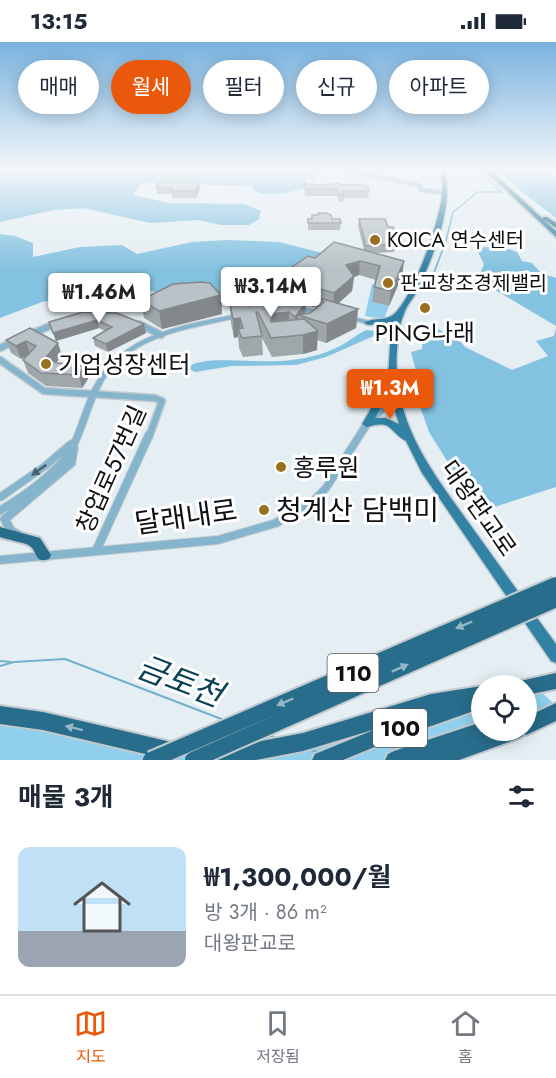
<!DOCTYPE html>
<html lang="ko">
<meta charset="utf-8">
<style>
:root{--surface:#fff;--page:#f2f2f3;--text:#1f2937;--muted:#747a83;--line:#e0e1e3;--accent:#ea580c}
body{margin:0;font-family:Jost,"Noto Sans KR",sans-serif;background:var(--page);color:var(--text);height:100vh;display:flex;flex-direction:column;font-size:22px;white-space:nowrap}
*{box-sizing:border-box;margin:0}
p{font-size:20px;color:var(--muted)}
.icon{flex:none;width:33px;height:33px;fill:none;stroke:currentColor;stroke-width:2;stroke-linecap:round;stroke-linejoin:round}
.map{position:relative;height:718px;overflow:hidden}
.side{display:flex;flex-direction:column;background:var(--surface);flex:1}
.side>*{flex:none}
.guide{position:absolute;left:18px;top:18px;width:520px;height:54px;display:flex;gap:12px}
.buttons{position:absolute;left:471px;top:633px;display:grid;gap:12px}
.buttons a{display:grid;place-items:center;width:66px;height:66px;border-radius:50%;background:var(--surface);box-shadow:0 3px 15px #0003;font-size:30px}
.price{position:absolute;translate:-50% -51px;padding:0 14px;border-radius:6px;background:#fff;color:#222;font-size:20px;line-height:39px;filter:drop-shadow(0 2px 3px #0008)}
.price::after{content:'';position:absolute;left:50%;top:36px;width:18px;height:14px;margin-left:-9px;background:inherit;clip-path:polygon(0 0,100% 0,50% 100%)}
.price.on{background:var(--accent);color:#fff}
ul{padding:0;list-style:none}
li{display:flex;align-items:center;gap:18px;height:150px;padding:0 18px}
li+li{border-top:2px solid var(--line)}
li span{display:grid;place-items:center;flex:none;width:168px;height:120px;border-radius:12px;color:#555}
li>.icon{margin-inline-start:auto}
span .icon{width:72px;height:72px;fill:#fffc;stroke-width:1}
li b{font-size:26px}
h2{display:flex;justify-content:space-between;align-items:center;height:72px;padding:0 18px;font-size:26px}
.chip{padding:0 21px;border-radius:27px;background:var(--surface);box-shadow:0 3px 15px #0003;font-size:21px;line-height:54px}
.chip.on{background:var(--accent);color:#fff}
.status{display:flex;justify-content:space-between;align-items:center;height:42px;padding:0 30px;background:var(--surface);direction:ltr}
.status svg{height:16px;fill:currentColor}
.menu{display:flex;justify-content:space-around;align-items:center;height:84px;border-top:2px solid var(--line);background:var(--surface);font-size:16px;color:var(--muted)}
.menu a{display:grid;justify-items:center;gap:3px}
.menu .on{color:var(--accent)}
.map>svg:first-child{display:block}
.green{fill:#90cfed}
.forest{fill:#83c2e0}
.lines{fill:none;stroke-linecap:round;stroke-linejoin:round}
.stream-far1{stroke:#72b0ce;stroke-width:1.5}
.stream{stroke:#72b0ce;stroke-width:2}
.minor-far3-casing{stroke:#c3cacf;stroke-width:5}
.minor-far2-casing{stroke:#c3cacf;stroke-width:7}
.minor-far1-casing{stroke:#c3cacf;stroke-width:9}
.minor-casing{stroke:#c3cacf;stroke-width:10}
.tertiary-casing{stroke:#c3cacf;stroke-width:2}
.primary-casing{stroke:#c3cacf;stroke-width:3}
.trunk-casing{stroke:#c3cacf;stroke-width:4}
.motorway-casing{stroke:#c3cacf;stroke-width:4}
.minor-far3{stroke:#84b5cd;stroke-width:4}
.minor-far2{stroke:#84b5cd;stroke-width:4.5}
.minor-far1{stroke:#84b5cd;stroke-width:6}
.minor{stroke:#84b5cd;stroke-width:8}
.tertiary{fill:#84b5cd;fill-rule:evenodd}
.primary{fill:#3182a4;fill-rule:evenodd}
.trunk{fill:#2c7898;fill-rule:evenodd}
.motorway{fill:#286d8b;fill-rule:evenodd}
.motorway-bridge-casing{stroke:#c3cacf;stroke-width:20;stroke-linecap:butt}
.motorway-bridge{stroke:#286d8b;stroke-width:16}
.wall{fill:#9fa7aa;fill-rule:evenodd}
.shaded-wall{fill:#82888b}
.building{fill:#b9c2c6;stroke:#82888b;stroke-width:1.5}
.oneway{fill:#496270}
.oneway2{fill:#94b6c5}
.poi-dot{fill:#99701d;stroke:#fff;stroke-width:2}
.labels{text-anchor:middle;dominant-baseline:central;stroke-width:6;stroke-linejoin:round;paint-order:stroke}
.far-poi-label{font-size:20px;fill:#0e1012;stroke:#fff;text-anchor:start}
.shield{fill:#fff;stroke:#565859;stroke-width:1.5}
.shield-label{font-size:22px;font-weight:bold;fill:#0e1012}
.poi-label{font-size:24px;fill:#0e1012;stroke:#fff;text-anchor:start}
.street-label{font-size:24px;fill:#0e1012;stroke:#fff}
.near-poi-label{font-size:28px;fill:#0e1012;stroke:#fff;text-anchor:start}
.near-street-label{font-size:28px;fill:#0e1012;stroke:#fff}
.near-water-label{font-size:32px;font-style:italic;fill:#0a4156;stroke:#fff}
</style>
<div class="status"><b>13:15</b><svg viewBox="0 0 49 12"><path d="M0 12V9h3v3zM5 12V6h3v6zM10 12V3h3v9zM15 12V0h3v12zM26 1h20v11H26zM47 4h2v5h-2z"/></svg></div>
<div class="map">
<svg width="556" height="718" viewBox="0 0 556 718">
<rect width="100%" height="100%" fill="#e5eef3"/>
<g class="green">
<path d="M 372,242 L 377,244 L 372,260 L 389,264 L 384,277 L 365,274 Z"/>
<path d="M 534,643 L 556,664 L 527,684 L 527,644 Z"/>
<path d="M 481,652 L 482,688 L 434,718 L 0,718 L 0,673 L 175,710 L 216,711 Z"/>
</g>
<g class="forest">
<path d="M 0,126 L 301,126 L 307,127 L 306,137 L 309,146 C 292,149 270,157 253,148 L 252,144 L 141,141 L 133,153 L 169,161 L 245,162 L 261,169 L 259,177 L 249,183 L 221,183 L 198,178 L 150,181 L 84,166 L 54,168 L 0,180 Z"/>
<path d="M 504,126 L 546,126 L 550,134 L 556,134 L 556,176 L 518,147 L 499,128 Z"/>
<path d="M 0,192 L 15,194 L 33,201 L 33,215 L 80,205 L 122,203 L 137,212 L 192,200 L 227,198 L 279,200 L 326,212 L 273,244 L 256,249 L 247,256 L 227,261 L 144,248 L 106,249 L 42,260 L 0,276 Z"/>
<path d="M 500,204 L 517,210 L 522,219 L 532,221 L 541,231 L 556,236 L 556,284 L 475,236 L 479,235 L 484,222 L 476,206 Z"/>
<path d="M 424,283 L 435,285 L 462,301 L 465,305 L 512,328 L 548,314 L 536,299 L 554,294 L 556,286 L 556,445 L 479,470 L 429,390 L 415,350 L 416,329 L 411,310 L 422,307 Z"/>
<path d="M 366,288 L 383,290 L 326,315 L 296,323 L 232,324 L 195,330 L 188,326 C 197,315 236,319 251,319 C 282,320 309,319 338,305 C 348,300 356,293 366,288 Z"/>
</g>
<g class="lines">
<path class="stream-far1" d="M 430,241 L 446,199 L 453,170 L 478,150 L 501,150 L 483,132 L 485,131"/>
<g class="stream">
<path d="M 0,619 L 11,620"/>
<path d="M 0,624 L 14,620 L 65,617 L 224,678"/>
<path d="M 268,693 L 278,696"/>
<path d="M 308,707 L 321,711"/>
</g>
<defs>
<g id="minor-far3">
<path d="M 306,126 L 312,128 L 311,135 L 315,135"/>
<path d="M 334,126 L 418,143 L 421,144 L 421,148 L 445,151"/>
<path d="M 312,128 L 335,127"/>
<path d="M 0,139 L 14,137 L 41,126"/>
</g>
<g id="minor-far2">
<path d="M 139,282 L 141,283"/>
<path d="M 52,283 L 57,281"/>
</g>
<g id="minor-far1">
<path d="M 139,282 L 161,293"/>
<path d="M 31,292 L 55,282"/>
<path d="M 0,306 L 13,300"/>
<path d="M 0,318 L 44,349 L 154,356 L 162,359 L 149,395"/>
</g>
<path id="minor" d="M 96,509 L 149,393"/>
<g id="tertiary">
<path d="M 296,266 L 323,268 L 326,270 L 323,272 L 294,269 L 294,267 Z"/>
<path d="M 239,272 L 242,274 L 241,275 C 194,286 130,292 103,340 C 92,360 87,383 77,404 L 78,405 L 75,423 L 10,478 L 14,486 L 20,489 L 22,492 L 20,495 L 17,496 L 8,492 L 0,477 L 2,474 L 11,466 L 0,473 L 0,464 C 23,450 45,435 63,413 L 48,426 L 3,458 L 0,459 L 0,451 L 42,422 L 69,399 L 72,398 C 81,379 85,357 97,339 C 126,290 189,282 239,272 Z"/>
<path d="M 349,274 L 399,286 L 400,287 L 397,289 L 347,277 L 346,276 Z"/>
<path d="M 392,353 L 398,353 L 399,355 L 370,384 L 329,448 L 316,461 L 279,484 L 218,502 L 0,522 L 0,514 L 218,494 L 273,478 L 310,457 L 323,444 L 364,380 Z"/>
</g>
<path id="primary" d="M 440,126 L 444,126 C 455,163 433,215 417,249 C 413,257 406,264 404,272 C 399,283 398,296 397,308 C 391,384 438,437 479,495 C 505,531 530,567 556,602 L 556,621 L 551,619 L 422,431 L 406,399 C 388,389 393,377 367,385 L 362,382 L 388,337 L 390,303 L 394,280 L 368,283 L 364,281 C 375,274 387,281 397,269 C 416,247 438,183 442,154 C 443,144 442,136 440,126 ZM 389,350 L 399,382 L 385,376 L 375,376 Z"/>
<path id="trunk" d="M 482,126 L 488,126 L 556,189 L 556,195 Z"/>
<g id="motorway">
<path d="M 543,175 L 547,175 L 556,181 L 556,186 L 543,177 Z"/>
<path d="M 0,485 L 40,496 L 51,513 L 49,517 C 34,522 38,510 30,504 C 24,500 7,498 0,495 Z"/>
<path d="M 556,631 L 556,647 L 526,653 L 526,644 L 518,644 L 520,639 Z"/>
<path d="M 482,644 L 482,666 L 389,699 L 343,718 L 312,718 L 315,712 L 376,687 L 303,709 L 256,718 L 214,718 L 210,711 L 213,705 L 219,702 L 256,700 L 303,691 L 431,652 Z"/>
<path d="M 556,661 L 556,679 L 526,693 L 524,692 L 523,694 L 517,697 L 459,718 L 385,718 L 388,712 L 394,709 L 482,680 L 482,688 L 526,688 L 526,675 Z"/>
<path d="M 0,664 L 43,670 L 171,700 L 177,703 L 180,709 L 177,715 L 171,718 L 43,688 L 0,682 Z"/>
</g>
</defs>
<use href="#minor-far3" class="minor-far3-casing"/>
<use href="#minor-far2" class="minor-far2-casing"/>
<use href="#minor-far1" class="minor-far1-casing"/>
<use href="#minor" class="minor-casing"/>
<use href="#tertiary" class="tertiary-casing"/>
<use href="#primary" class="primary-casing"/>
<use href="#trunk" class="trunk-casing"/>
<use href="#motorway" class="motorway-casing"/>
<use href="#minor-far3" class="minor-far3"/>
<use href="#minor-far2" class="minor-far2"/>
<use href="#minor-far1" class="minor-far1"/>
<use href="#minor" class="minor"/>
<use href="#tertiary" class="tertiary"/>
<use href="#primary" class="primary"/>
<use href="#trunk" class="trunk"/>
<use href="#motorway" class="motorway"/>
<defs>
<g id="motorway-bridge">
<path d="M 151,718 L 556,543"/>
<path d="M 193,718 L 556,557"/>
</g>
</defs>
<use href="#motorway-bridge" class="motorway-bridge-casing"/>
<use href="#motorway-bridge" class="motorway-bridge"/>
</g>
<g class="wall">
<path d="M 304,142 L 341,143 L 369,149 L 368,156 L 344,156 L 343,160 L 339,160 L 337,154 L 305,154 Z"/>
<path d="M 156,145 L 200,146 L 196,156 L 172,156 L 172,152 L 157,152 Z"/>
<path d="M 312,173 L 332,177 L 341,181 L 340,188 L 308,188 L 308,177 L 312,177 Z"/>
<path d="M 359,177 L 388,185 L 397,194 L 394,210 L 374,211 L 404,219 L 402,234 L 389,264 L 372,260 L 374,245 L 376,238 L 359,233 L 354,235 L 352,249 L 339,261 L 358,267 L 356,286 L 326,301 L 317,298 L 317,308 L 303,312 L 272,315 L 262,296 L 263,313 L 243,315 L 239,306 L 238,295 L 234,296 L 231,281 L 230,262 L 266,266 L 275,264 L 275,256 L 279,255 L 276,251 L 276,236 L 315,216 L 364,208 L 358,184 ZM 307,263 L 316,266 L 310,271 L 306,272 L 306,265 L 307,265 Z"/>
<path d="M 221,253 L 222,272 L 162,287 L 144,276 L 141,258 Z"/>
<path d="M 83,270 L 146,291 L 108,310 L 95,304 L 93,296 L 105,289 L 99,286 L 56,299 L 49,280 Z"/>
<path d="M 30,286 L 62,314 L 56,321 L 85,323 L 88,337 L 82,346 L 46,344 L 28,331 L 23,318 L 28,313 L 21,317 L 11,311 L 6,298 Z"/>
</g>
<g class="shaded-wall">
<path d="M 199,140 L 200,146 L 196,156 L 196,149 Z"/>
<path d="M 360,219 L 359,233 L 354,235 L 352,249 L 333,266 L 334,251 L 346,223 Z"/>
<path d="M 404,219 L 402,234 L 389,264 L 391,249 Z"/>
<path d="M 221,253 L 222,272 L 162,287 L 159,269 Z"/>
<path d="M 306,255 L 305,273 L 298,273 L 298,289 L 295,293 L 295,275 Z"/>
<path d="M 358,267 L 356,286 L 326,301 L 327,282 Z"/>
<path d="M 289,270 L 289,289 L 271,291 L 271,272 Z"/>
<path d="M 240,276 L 241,293 L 238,287 L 238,295 L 234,296 L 233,277 Z"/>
<path d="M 97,278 L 99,286 L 56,299 L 53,291 Z"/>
<path d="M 144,282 L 146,291 L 108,310 L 106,302 Z"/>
<path d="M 318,289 L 317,308 L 303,312 L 303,293 Z"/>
<path d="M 26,299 L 30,312 L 21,317 L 16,304 Z"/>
<path d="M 58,301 L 62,314 L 50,328 L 46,315 Z"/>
<path d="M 85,323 L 88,337 L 82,346 L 79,333 Z"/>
</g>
<g class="building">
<path d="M 159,140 L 199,140 L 196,149 L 171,149 L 173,146 L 156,145 Z"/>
<path d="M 340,141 L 341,143 L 362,143 L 367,144 L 369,149 L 343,149 L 344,153 L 340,153 L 337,147 L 305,147 L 304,142 L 327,143 Z"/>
<path d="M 318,171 L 326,171 L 331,173 L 332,177 L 340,177 L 341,181 L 308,181 L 308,177 L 312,177 L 312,173 L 318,173 Z"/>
<path d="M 359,177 L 385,177 L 388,185 L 393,185 L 397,194 L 393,196 L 396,202 L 366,204 Z"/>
<path d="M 334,200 L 404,219 L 391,249 L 374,245 L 380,224 L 360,219 L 346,223 L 354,234 L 334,251 L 310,244 L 317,251 L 307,247 L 307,250 L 301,249 L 301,247 L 289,248 L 287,245 L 282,245 L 276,236 L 308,214 L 315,216 Z"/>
<path d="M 201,240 L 210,241 L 221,253 L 159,269 L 141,258 L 173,242 Z"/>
<path d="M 306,255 L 304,263 L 295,275 L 289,270 L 271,272 L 271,280 L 304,277 L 318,289 L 303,293 L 271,296 L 258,270 L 256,270 L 262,294 L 242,296 L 238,287 L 243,286 L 240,276 L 233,277 L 230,262 L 264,257 L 266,266 L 276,264 L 275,256 Z"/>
<path d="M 319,256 L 358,267 L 327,282 L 298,273 L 310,271 L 324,260 Z"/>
<path d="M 83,270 L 117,271 L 144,282 L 106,302 L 93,296 L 112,285 L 97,278 L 53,291 L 49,280 Z"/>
<path d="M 30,286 L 58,301 L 46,315 L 57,321 L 85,323 L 79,333 L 41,331 L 23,318 L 36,304 L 26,299 L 16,304 L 6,298 Z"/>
</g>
<defs><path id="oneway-solid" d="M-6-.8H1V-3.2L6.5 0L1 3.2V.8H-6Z" transform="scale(1.5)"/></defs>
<use class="oneway" href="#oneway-solid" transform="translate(39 428) rotate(144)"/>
<g class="oneway2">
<use href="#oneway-solid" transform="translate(464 583) rotate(157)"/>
<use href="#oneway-solid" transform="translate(400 626) rotate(-24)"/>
<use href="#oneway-solid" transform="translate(285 660) rotate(157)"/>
<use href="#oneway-solid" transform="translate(74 686) rotate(-166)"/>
</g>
<linearGradient id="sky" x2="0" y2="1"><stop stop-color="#79b2de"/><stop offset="0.56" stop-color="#f3f7fa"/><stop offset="1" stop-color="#f3f7fa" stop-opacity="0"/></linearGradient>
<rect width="556" height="227" fill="url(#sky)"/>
<g class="poi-dot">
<circle cx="375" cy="198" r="6"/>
<circle cx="388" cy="241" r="6"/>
<circle cx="425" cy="266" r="6"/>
<circle cx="46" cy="322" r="6"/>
<circle cx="281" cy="425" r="6"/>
<circle cx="264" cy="468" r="6"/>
</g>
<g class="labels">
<g class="far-poi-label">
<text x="387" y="198">KOICA 연수센터</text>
<text x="400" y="241">판교창조경제밸리</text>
</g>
<g class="shield">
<rect x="327.5" y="612" width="51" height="38" rx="4.5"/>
<rect x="373" y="667" width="54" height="38" rx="4.5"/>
</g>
<g class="shield-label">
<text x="353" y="631">110</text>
<text x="400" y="686">100</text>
</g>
<g class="poi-label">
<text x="425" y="290" text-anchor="middle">PING나래</text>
<text x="58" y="322">기업성장센터</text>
<text x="293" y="425">홍루원</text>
</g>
<g class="street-label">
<text transform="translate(111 427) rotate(-66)">창업로57번길</text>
<text transform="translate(479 466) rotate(55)">대왕판교로</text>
</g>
<g class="near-poi-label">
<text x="276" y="468">청계산 담백미</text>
</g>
<g class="near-street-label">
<text transform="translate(186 475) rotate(-8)">달래내로</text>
</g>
<g class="near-water-label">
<text transform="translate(180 639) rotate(21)">금토천</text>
</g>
</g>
</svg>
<div class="buttons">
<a><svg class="icon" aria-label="locate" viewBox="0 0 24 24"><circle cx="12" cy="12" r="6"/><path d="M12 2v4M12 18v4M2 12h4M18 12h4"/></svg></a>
</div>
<b class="price" style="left:271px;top:276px">₩3.14M</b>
<b class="price" style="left:99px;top:282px">₩1.46M</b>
<b class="price on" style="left:390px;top:378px">₩1.3M</b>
<div class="guide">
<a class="chip">매매</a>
<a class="chip on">월세</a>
<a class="chip">필터</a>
<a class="chip">신규</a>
<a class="chip">아파트</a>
</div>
</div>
<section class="side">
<h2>매물 3개<svg class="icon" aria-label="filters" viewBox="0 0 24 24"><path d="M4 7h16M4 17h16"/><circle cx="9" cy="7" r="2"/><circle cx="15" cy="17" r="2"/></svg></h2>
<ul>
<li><span style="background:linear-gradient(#bfe0f5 70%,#9aa5b1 0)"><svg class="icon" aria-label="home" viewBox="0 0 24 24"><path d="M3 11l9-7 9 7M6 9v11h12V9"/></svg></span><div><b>₩1,300,000/월</b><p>방 3개 · 86 m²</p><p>대왕판교로</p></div></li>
</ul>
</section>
<nav class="menu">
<a class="on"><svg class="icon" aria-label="map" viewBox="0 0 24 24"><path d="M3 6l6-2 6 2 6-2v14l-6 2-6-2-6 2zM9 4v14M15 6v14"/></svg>지도</a>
<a><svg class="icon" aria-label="saved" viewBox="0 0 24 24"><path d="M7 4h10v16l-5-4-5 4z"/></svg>저장됨</a>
<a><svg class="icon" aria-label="home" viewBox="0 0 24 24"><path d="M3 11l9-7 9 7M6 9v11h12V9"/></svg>홈</a>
</nav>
